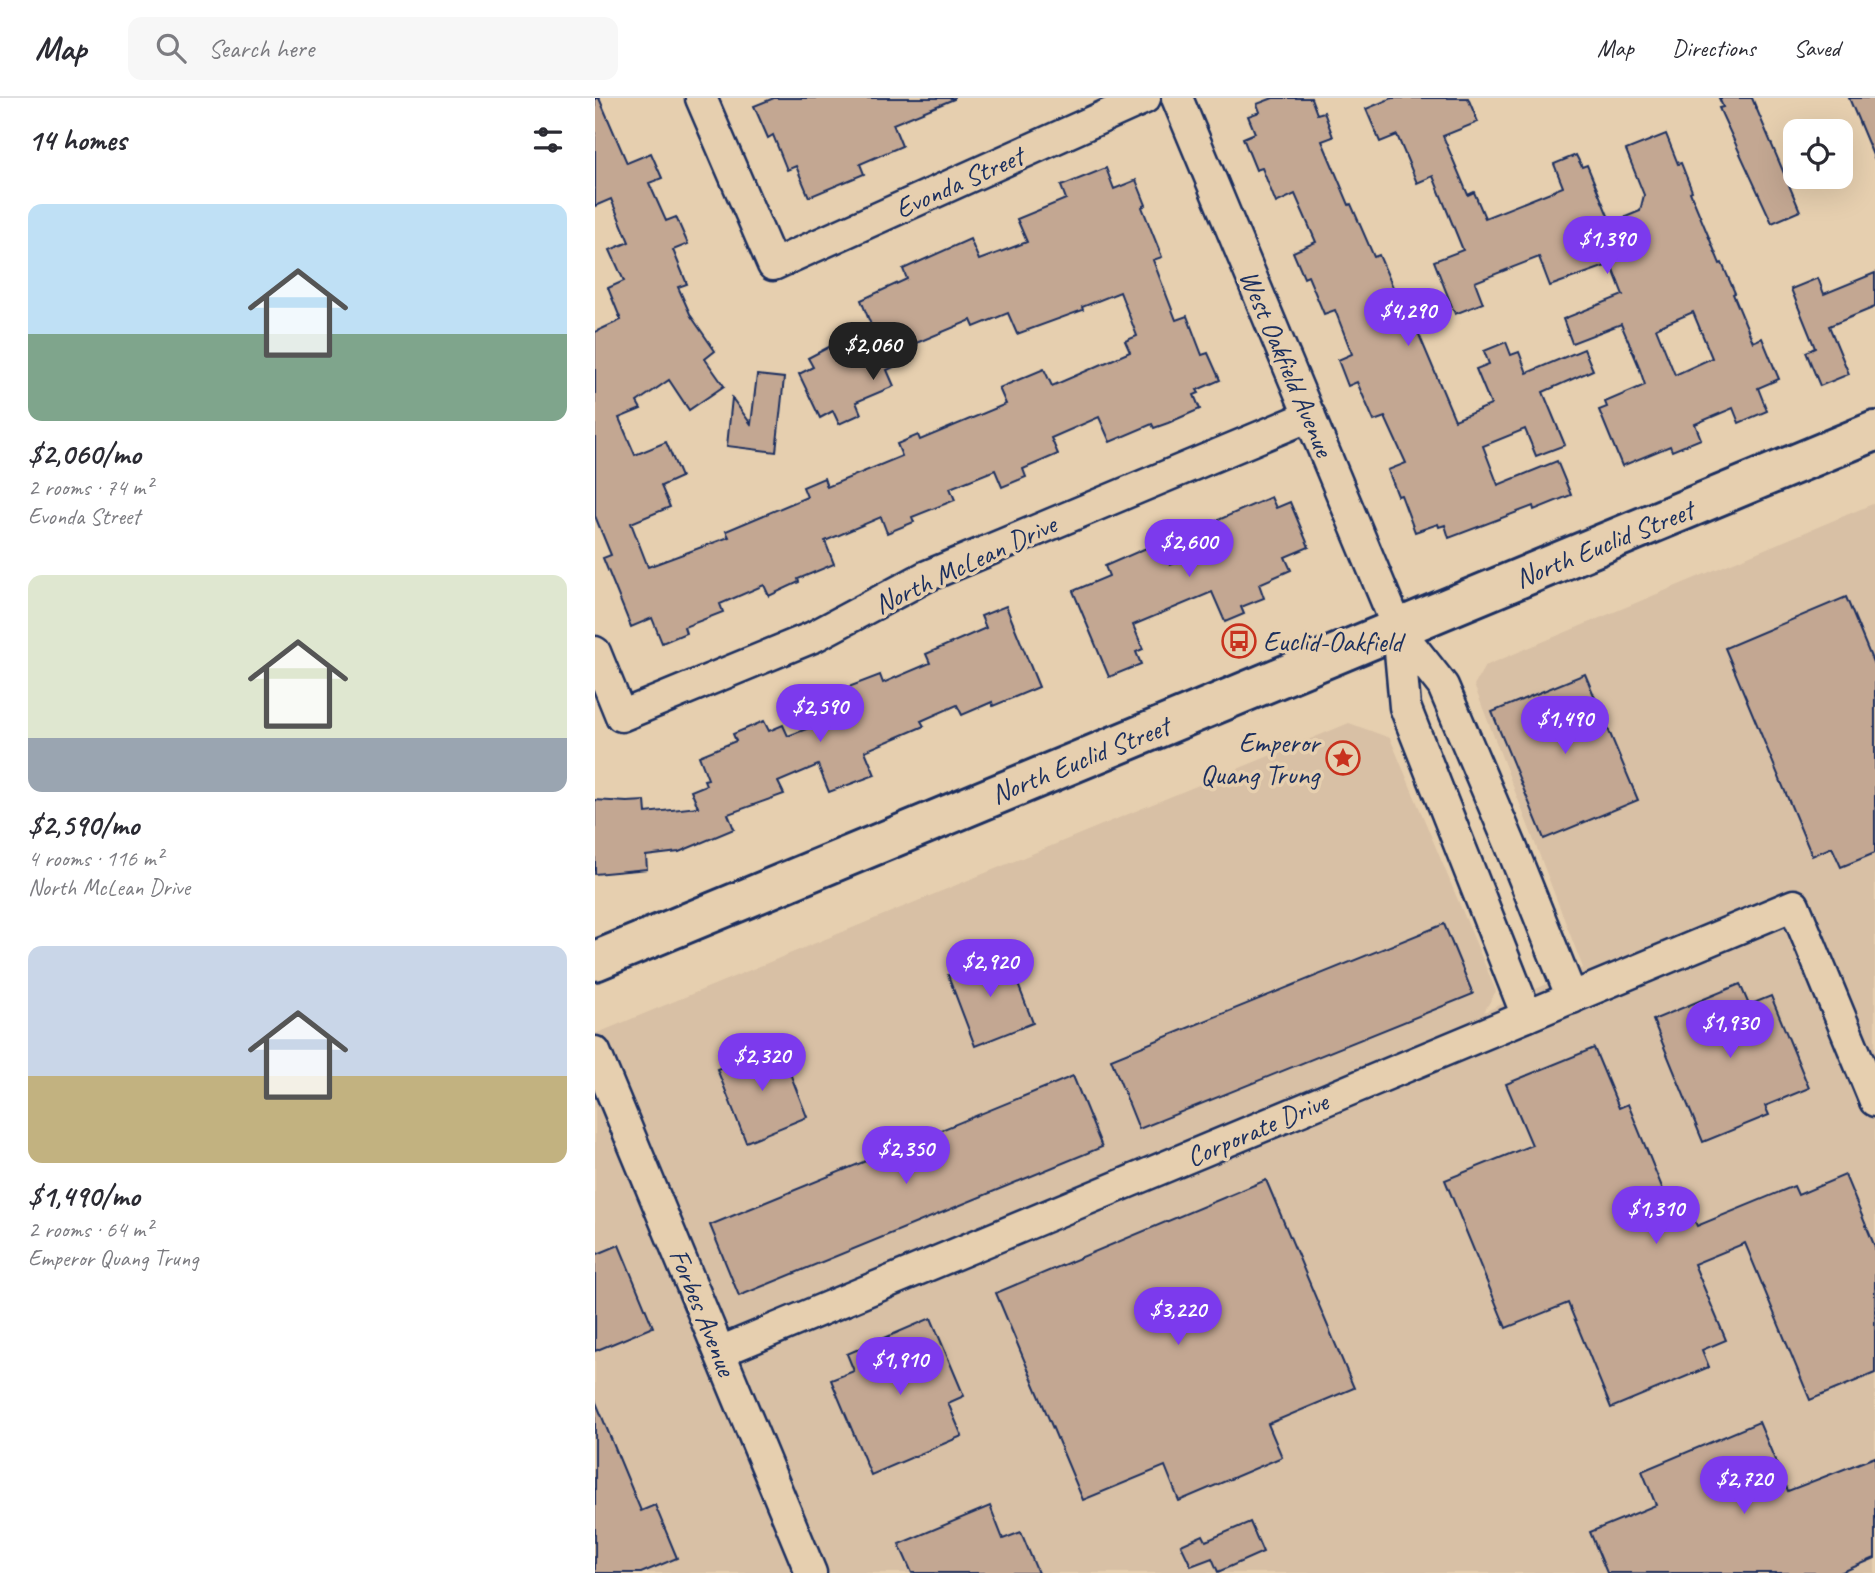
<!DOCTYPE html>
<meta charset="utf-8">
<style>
:root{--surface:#fff;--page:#f7f7f7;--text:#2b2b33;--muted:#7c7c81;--line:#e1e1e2;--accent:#7c3aed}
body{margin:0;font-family:Caveat,sans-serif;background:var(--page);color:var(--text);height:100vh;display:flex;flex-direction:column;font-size:26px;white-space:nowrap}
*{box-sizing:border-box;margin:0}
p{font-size:23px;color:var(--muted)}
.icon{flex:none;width:38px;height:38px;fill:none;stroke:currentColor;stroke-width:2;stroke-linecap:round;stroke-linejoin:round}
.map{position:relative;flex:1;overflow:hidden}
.sheet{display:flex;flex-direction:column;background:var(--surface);width:595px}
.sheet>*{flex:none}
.tools{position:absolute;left:1188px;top:21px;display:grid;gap:14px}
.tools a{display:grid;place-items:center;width:70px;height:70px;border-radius:14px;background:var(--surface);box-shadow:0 7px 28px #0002;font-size:35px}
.price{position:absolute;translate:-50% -60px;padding:0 16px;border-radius:24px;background:var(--accent);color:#fff;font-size:23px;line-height:46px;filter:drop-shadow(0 2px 4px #0008)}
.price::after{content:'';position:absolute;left:50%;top:42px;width:21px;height:16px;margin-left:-10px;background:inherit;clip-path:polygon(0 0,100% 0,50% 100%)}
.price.active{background:#222;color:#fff}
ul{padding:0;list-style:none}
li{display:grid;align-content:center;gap:14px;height:371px;padding:0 28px}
li span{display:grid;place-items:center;height:217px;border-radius:14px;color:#555}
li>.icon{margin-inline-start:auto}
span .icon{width:126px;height:126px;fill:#fffc;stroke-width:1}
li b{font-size:30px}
h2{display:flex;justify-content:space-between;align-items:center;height:84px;padding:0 28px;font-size:30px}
header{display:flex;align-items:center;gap:42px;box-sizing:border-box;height:98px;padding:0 35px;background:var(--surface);border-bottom:2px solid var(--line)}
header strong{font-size:33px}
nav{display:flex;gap:38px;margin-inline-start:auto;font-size:24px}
.search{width:490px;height:63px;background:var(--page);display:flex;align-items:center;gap:18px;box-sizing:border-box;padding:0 24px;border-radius:14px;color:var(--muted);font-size:26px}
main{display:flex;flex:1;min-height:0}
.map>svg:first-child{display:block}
.built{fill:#d8c0a5}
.building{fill:#c3a792;stroke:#1b2f5e;stroke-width:2;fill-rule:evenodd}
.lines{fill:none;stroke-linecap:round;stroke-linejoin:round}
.minor-casing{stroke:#1b2f5e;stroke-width:35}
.major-casing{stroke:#1b2f5e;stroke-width:44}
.minor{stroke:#e6cfaf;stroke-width:30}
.major{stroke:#e6cfaf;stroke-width:38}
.labels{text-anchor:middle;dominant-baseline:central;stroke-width:7;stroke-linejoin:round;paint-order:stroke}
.street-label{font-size:28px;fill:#1b2f5e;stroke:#e6cfaf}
.poi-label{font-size:28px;fill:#1b2f5e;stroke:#e6cfaf;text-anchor:start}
</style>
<header>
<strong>Map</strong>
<div class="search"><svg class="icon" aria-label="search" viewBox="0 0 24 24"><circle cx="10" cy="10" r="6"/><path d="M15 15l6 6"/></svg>Search here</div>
<nav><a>Map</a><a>Directions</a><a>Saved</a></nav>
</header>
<main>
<section class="sheet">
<h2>14 homes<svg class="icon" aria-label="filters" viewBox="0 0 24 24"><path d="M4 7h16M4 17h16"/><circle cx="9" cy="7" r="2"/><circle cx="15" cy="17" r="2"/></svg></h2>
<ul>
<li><span style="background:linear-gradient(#bfe0f5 60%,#7fa58c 0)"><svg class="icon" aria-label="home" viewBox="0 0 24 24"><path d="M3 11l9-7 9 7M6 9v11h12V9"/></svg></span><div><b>$2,060/mo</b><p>2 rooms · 74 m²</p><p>Evonda Street</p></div></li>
<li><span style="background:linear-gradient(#dfe7d0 75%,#9aa5b1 0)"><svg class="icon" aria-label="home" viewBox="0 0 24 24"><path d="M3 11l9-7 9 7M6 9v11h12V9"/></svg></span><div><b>$2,590/mo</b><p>4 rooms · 116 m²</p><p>North McLean Drive</p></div></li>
<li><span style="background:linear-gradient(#c9d6e8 60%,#c2b280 0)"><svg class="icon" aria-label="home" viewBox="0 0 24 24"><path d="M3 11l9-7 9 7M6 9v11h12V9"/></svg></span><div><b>$1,490/mo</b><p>2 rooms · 64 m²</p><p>Emperor Quang Trung</p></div></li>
</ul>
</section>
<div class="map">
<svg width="1280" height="1475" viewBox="0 0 1280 1475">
<rect width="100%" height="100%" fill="#e6cfaf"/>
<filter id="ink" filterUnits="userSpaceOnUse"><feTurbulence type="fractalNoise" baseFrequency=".0143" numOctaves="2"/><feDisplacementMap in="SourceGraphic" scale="14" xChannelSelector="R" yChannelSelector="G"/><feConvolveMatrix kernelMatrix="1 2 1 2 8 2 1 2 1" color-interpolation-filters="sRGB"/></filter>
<g filter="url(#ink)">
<path class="built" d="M 1280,405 L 1280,1475 L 0,1475 L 0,936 L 754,625 L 795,640 L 901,893 L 889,914 L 988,870 L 879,587 L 890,568 Z"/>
<g class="building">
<path d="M 0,0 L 4,0 L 32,65 L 56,55 L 67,80 L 54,85 L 71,123 L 81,119 L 93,146 L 78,152 L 92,186 L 83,189 L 96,218 L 120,253 L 110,261 L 129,288 L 94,312 L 74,282 L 42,304 L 46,311 L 24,320 L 40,357 L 71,344 L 86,379 L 66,388 L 75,409 L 36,425 L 53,469 L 134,439 L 131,433 L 212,399 L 208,389 L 229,380 L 232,389 L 307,358 L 302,346 L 323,337 L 325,342 L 411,306 L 404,290 L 449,271 L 457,288 L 535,254 L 530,243 L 542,238 L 525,194 L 487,209 L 488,212 L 422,236 L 413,215 L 379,229 L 376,222 L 314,248 L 319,260 L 292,272 L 299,288 L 261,304 L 266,316 L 244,326 L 238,313 L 225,320 L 204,276 L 218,269 L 213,260 L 276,227 L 266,202 L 312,181 L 308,171 L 375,141 L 384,162 L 432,144 L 422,121 L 471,101 L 466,88 L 511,70 L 519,91 L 541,82 L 551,107 L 547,109 L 567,159 L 558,162 L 581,222 L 592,218 L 607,257 L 613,255 L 625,282 L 602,292 L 604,295 L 599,297 L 605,311 L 573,325 L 559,330 L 557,326 L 515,344 L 504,319 L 456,340 L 463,356 L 428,371 L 431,379 L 407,389 L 400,372 L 355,390 L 360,402 L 317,419 L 319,424 L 292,435 L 286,419 L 230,443 L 239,466 L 203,481 L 204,484 L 174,498 L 169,487 L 125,506 L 128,514 L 89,529 L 91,535 L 67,545 L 57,520 L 36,529 L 8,460 L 16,457 L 0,418 L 0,234 L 26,222 L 13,190 L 29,183 L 15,152 L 34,144 L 16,101 L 0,108 Z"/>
<path d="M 179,0 L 359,0 L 359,1 L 298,26 L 307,48 L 265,66 L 269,76 L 214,99 L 201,68 L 192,72 L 178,37 L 173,40 L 159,8 Z"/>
<path d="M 678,0 L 716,0 L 722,16 L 729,14 L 738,39 L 727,43 L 754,107 L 756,106 L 779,159 L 784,157 L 807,210 L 812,208 L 860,322 L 896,307 L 881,271 L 894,266 L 889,253 L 911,244 L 916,257 L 924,254 L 932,275 L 989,251 L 998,272 L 948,294 L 970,347 L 941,358 L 930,331 L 888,348 L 903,387 L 962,363 L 976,397 L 939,412 L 938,408 L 854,440 L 850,427 L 844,429 L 843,426 L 820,434 L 806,397 L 803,398 L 793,372 L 811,365 L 790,319 L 779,323 L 762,284 L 753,288 L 743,262 L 757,256 L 740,212 L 729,216 L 713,178 L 709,180 L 698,154 L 721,144 L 700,96 L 681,105 L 667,70 L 661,72 L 648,40 L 660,35 L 653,18 L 665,14 L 662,6 Z"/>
<path d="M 797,0 L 873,0 L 883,24 L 848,38 L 873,97 L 879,94 L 890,120 L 968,89 L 959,66 L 981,57 L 987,69 L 992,67 L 1016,125 L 1045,113 L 1049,97 L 1031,52 L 1071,36 L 1083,66 L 1086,65 L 1097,93 L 1095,94 L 1125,166 L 1127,165 L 1140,195 L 1138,196 L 1158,244 L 1167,240 L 1184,281 L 1163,290 L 1172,313 L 1144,325 L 1138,310 L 1100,326 L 1106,341 L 1077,353 L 1075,348 L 1027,368 L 1004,312 L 1012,309 L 1010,304 L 1050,287 L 1043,266 L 1026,226 L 977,245 L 968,221 L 1028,197 L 1016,166 L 955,188 L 944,159 L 880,184 L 888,205 L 860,216 L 839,163 L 868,152 L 838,78 L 822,85 L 802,37 L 785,44 L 771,11 ZM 1098,214 L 1117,260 L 1080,277 L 1061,230 Z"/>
<path d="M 1124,0 L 1157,0 L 1205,113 L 1177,125 L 1124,10 L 1128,9 Z"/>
<path d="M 1254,0 L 1280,0 L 1280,62 Z"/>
<path d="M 1280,175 L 1280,209 L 1234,228 L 1254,276 L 1225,288 L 1211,254 L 1220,250 L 1196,191 L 1223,180 L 1229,196 Z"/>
<path d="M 162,277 L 189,280 L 181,354 L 132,348 L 137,300 L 156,326 Z"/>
<path d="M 676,399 L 681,410 L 695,404 L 714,449 L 690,459 L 696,472 L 664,486 L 669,500 L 646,509 L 649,516 L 630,524 L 617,494 L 538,527 L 548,551 L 541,554 L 546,566 L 514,579 L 478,493 L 514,478 L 510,468 L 565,444 L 575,467 L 623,450 L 614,426 Z"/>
<path d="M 1251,499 L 1280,569 L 1280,755 L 1246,769 L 1237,749 L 1217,758 L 1130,550 Z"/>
<path d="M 411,508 L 444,589 L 398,608 L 397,604 L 367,617 L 362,607 L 326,623 L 329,628 L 270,653 L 280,677 L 234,694 L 223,667 L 183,684 L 189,696 L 133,716 L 139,731 L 84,754 L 51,758 L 52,771 L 0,776 L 0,702 L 32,704 L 50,703 L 51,715 L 103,709 L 96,693 L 111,687 L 109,682 L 113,681 L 104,658 L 141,643 L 138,636 L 169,623 L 174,633 L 188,627 L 193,638 L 230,624 L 222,601 L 285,577 L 288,585 L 335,565 L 331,556 L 391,530 L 386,518 Z"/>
<path d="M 990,576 L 1043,702 L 949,741 L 897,614 Z"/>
<path d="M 849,826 L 878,896 L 544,1031 L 516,961 Z"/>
<path d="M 411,855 L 438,925 L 380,948 L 353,877 Z"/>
<path d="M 1145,886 L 1154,907 L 1176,898 L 1214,990 L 1170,1008 L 1174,1017 L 1108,1044 L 1058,922 Z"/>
<path d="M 184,947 L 212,1019 L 151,1044 L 122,971 Z"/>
<path d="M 999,950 L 1024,1010 L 1033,1006 L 1082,1126 L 1098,1119 L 1102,1128 L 1199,1088 L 1203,1097 L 1250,1077 L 1280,1149 L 1280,1275 L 1215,1302 L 1150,1145 L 1099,1166 L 1131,1242 L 1107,1252 L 1114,1269 L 1016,1310 L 973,1205 L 911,1230 L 850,1082 L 937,1047 L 911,986 Z"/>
<path d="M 478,978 L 507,1049 L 144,1198 L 115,1127 Z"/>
<path d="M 671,1082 L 759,1290 L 673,1326 L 687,1359 L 584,1403 L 570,1368 L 488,1402 L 401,1195 Z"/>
<path d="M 24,1147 L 58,1229 L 0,1253 L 0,1157 Z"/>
<path d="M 336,1220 L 369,1298 L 353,1305 L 367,1338 L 276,1377 L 236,1282 L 259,1273 L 252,1256 Z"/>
<path d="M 0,1302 L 46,1413 L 60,1407 L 82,1460 L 46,1475 L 0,1475 Z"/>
<path d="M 1164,1324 L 1193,1393 L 1280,1359 L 1280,1460 L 1245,1475 L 1012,1475 L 995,1434 L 1061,1407 L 1047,1373 Z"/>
<path d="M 395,1408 L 408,1441 L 426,1434 L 443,1475 L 317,1475 L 304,1446 Z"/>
<path d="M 655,1424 L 668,1454 L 623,1474 L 617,1460 L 596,1468 L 586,1447 L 608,1437 L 611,1443 Z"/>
</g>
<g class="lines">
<defs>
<g id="minor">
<path d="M 106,0 L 178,167 L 550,0"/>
<path d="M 582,0 L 803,531 L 848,588 L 916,748 L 977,900"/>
<path d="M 803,531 L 810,609 L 932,918"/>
<path d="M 0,554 L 26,618 L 218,539 L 332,478 L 715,318"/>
<path d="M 0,954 L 216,1475"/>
<path d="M 125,1254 L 1199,807 L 1280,1003"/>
</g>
<path id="major" d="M 0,863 L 1280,333"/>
</defs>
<use href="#minor" class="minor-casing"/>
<use href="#major" class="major-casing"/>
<use href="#minor" class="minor"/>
<use href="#major" class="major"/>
</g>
</g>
<defs>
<symbol id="bus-ring" viewBox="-11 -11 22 22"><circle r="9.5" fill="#e6cfaf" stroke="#c8321e" stroke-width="1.5"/><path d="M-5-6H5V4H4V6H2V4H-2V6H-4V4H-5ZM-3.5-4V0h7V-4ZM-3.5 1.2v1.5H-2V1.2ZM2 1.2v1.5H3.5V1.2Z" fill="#c8321e"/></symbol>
<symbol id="sight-ring" viewBox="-11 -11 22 22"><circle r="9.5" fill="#e6cfaf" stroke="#c8321e" stroke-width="1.5"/><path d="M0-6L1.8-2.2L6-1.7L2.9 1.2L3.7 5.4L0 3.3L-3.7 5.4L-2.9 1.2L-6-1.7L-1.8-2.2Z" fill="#c8321e"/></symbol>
</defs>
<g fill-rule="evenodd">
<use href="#bus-ring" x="625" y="524" width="38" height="38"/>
<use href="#sight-ring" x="729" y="641" width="38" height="38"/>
</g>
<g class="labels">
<g class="street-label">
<text transform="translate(364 84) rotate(-24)">Evonda Street</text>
<text transform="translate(692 265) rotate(67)">West Oakfield Avenue</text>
<text transform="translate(1009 446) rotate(-22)">North Euclid Street</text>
<text transform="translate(370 466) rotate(-25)">North McLean Drive</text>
<text transform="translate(485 662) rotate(-22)">North Euclid Street</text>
<text transform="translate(662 1031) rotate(-23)">Corporate Drive</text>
<text transform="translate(108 1214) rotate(68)">Forbes Avenue</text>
</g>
<g class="poi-label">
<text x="668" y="543">Euclid-Oakfield</text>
<text x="724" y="644" text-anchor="end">Emperor<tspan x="724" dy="32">Quang Trung</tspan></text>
</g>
</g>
</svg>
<div class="tools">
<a><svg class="icon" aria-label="locate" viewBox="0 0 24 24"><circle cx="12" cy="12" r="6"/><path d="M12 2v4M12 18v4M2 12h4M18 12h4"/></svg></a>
</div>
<b class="price" style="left:1012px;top:178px">$1,390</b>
<b class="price" style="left:813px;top:250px">$4,290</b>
<b class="price active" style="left:278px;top:284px">$2,060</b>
<b class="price" style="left:594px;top:481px">$2,600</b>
<b class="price" style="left:225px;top:646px">$2,590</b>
<b class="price" style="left:970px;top:658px">$1,490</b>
<b class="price" style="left:395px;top:901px">$2,920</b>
<b class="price" style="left:1135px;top:962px">$1,930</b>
<b class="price" style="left:167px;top:995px">$2,320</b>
<b class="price" style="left:311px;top:1088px">$2,350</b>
<b class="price" style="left:1061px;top:1148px">$1,310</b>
<b class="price" style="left:583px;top:1249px">$3,220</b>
<b class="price" style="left:305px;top:1299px">$1,910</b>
<b class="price" style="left:1149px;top:1418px">$2,720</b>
</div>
</main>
